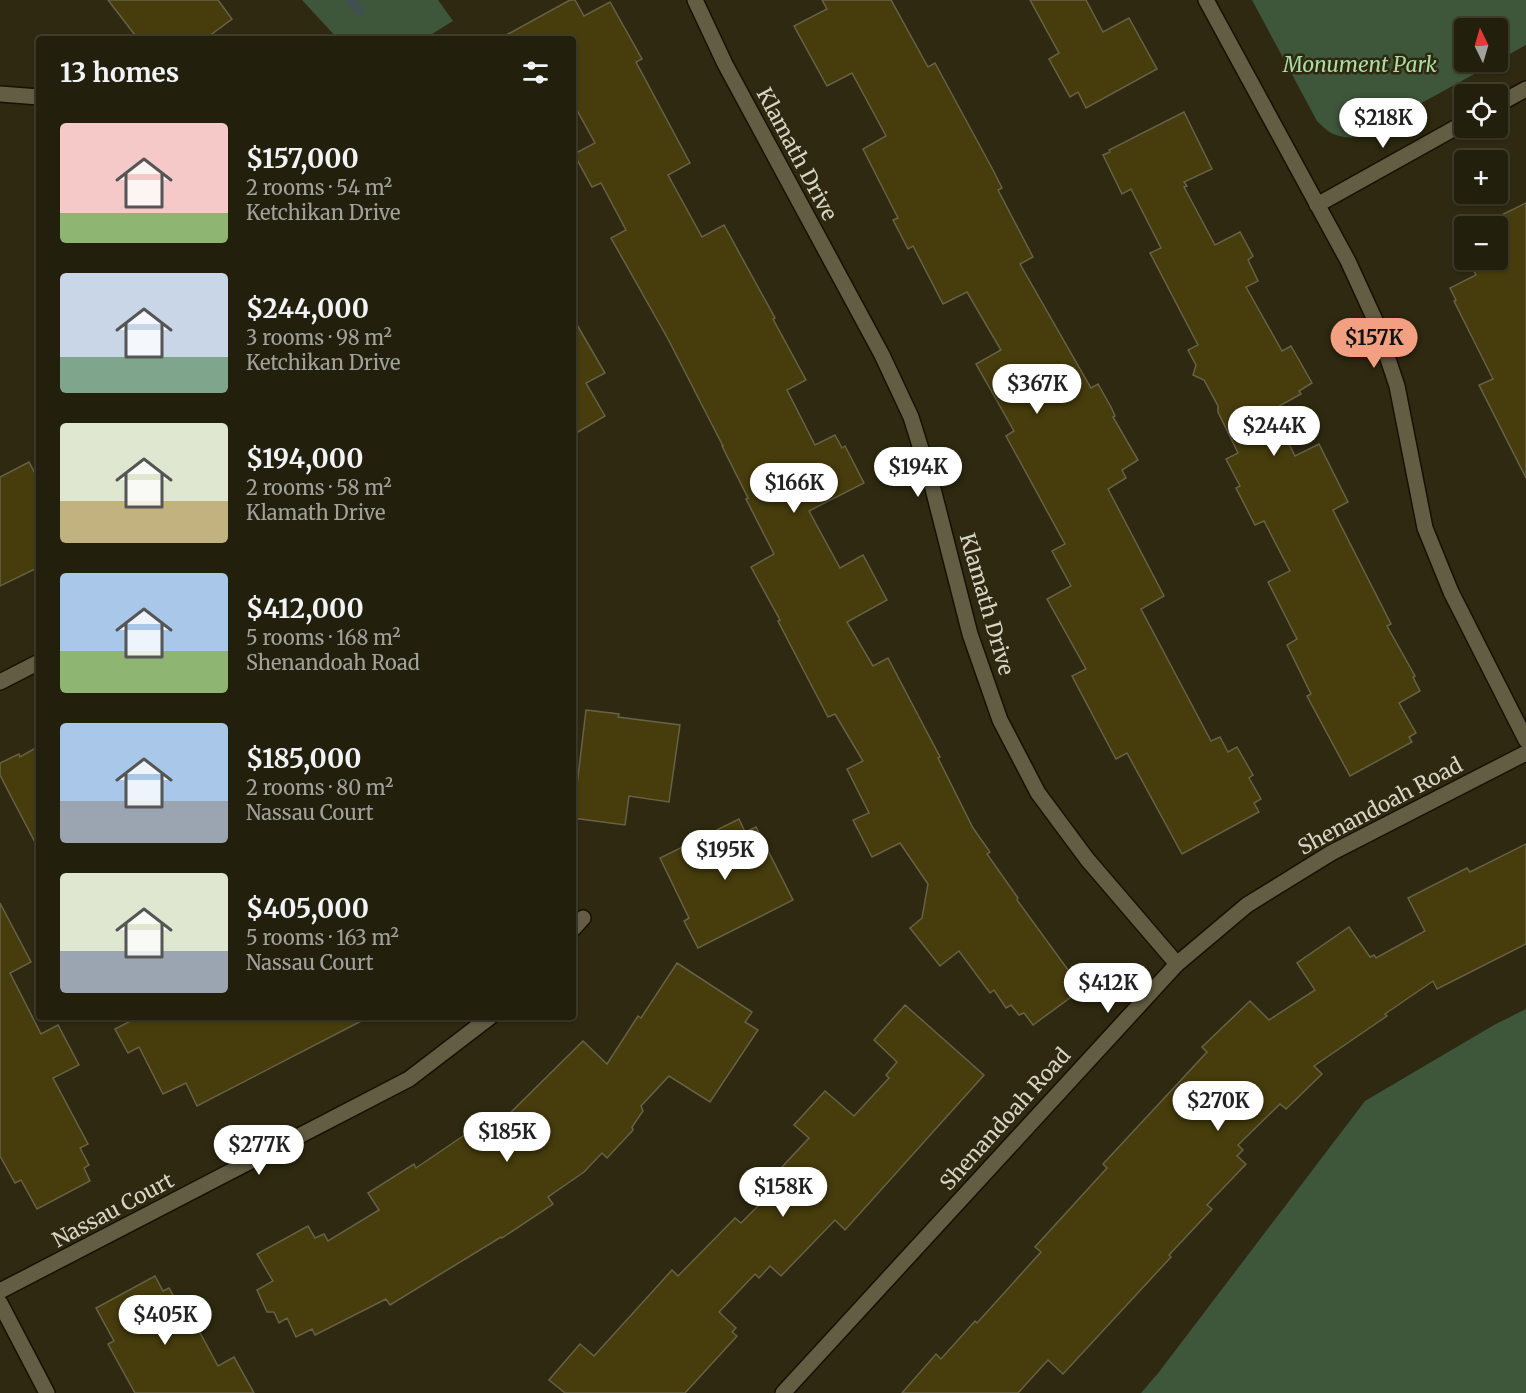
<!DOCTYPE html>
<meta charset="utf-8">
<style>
:root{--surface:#221f0c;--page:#2a2715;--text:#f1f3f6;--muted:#a2a29d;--line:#3f3d2d;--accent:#f3a082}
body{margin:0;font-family:Merriweather,serif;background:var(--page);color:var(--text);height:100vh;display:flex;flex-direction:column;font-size:22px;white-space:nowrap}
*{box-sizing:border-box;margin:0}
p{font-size:20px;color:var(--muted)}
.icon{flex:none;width:33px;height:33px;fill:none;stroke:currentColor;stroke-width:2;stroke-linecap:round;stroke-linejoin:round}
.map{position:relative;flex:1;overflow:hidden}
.panel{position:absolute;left:36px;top:36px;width:540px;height:984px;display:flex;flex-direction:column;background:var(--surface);border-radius:6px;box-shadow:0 2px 4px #0004,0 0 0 2px var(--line)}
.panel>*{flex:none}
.needle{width:39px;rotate:355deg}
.controls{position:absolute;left:1454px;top:18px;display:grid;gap:12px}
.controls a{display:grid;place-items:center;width:54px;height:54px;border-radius:6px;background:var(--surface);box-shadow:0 2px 4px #0004,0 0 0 2px var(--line);font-size:30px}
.price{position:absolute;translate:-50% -51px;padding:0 14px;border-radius:21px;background:#fff;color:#222;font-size:20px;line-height:39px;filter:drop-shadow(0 2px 3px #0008)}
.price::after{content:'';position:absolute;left:50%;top:36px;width:18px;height:14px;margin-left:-9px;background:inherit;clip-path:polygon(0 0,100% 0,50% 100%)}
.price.selected{background:var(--accent);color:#111}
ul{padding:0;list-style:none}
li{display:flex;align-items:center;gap:18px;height:150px;padding:0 24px}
li span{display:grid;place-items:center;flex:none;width:168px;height:120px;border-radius:6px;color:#555}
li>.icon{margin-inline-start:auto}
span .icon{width:72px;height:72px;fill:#fffc;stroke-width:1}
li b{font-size:26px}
h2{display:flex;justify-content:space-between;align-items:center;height:72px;padding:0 24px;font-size:26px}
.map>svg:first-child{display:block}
.green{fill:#3e573b}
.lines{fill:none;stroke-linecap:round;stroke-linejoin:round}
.stream{stroke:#414f50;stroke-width:10}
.building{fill:#463c0c;stroke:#676147;stroke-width:1.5}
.minor-casing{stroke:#161100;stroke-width:18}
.minor{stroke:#635d43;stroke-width:15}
.labels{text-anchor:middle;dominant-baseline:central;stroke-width:5;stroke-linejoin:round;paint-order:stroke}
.park-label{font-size:21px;font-style:italic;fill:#aadda4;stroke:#2e2910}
.street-label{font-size:21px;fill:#d8d5c6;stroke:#2e2910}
</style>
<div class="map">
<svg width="1526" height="1393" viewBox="0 0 1526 1393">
<rect width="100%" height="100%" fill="#2e2910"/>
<g class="green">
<path d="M 302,0 L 438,0 L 453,21 L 424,39 L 338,39 Z"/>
<path d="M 1252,0 L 1526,0 L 1526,45 L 1497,61 L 1497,28 L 1464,28 L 1464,62 L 1496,62 L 1360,137 C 1340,139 1330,135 1317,121 Z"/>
<path d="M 1526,1009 L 1526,1393 L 1141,1393 L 1159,1372 L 1365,1101 L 1494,1025 Z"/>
</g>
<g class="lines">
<path class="stream" d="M 350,0 L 359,10"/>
</g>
<g class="building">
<path d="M 108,0 L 218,0 L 232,19 L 205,39 L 138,39 Z"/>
<path d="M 570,0 L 575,0 L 584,16 L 610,2 L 642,59 L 636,62 L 690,163 L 668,175 L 702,237 L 724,225 L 775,318 L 773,319 L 806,380 L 787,390 L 815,445 L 835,435 L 842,448 L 845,446 L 864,483 L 809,511 L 840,568 L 863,555 L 887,600 L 847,622 L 873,666 L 888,658 L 940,757 L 938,758 L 973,828 L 990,852 L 987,854 L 1018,898 L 1017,900 L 1082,989 L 1033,1025 L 1024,1013 L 1019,1015 L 1011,1005 L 1006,1008 L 994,990 L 990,993 L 959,951 L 940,966 L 910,928 L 922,918 L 928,884 L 900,843 L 872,857 L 853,820 L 869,813 L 847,769 L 863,761 L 835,714 L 828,717 L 778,621 L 780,620 L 751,567 L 774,554 L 746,499 L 748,498 L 722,446 L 723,446 L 668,339 L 611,238 L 626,230 L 601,183 L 592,187 L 574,154 L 595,143 L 573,103 L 573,39 L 499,39 Z"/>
<path d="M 822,0 L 891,0 L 928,67 L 935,63 L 993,170 L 1002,188 L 998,190 L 1033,257 L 1020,264 L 1091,388 L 1098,384 L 1111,407 L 1115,416 L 1113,417 L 1138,460 L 1122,470 L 1126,478 L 1108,489 L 1164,596 L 1141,609 L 1211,741 L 1220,737 L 1228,752 L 1237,747 L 1253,775 L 1249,778 L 1261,799 L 1254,803 L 1259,812 L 1182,854 L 1127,753 L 1116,759 L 1072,676 L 1086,669 L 1047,599 L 1071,586 L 1052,551 L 1065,544 L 1006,436 L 1014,431 L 976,364 L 1001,350 L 967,292 L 943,304 L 913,246 L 908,249 L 893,220 L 898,218 L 863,149 L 886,136 L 852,73 L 827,86 L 794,26 L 827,9 Z"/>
<path d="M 1030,0 L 1086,0 L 1103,32 L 1129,18 L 1157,69 L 1086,108 L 1078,92 L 1070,97 L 1049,59 L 1059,53 Z"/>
<path d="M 1184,112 L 1212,169 L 1184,182 L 1187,186 L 1184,187 L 1215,245 L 1240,232 L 1253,256 L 1248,260 L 1258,281 L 1246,287 L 1282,351 L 1291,346 L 1312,383 L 1299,391 L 1301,394 L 1272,410 L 1295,456 L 1319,444 L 1348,502 L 1333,510 L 1391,624 L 1387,626 L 1415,676 L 1413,677 L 1420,691 L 1399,703 L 1416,733 L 1409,737 L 1412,742 L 1350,776 L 1307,696 L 1311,694 L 1287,645 L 1297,639 L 1268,582 L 1290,571 L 1264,521 L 1255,525 L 1236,488 L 1240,486 L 1226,459 L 1238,453 L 1218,412 L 1218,406 L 1204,380 L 1193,375 L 1196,365 L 1188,350 L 1198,345 L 1150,253 L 1161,248 L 1131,189 L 1122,194 L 1103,155 L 1110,152 L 1109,150 Z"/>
<path d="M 1526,203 L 1526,478 L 1479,385 L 1493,379 L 1454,301 L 1456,300 L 1450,288 L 1476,275 L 1468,260 L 1497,260 L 1497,226 L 1479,226 Z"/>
<path d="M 573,318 L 605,373 L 586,383 L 605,416 L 573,435 Z"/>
<path d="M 29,462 L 39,481 L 39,567 L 0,586 L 0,477 Z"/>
<path d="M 586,710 L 619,714 L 618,717 L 680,725 L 669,802 L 629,796 L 625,825 L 573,818 Z"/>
<path d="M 39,746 L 39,850 L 0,775 L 0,763 L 19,754 L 20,757 Z"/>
<path d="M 739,819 L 745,832 L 756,827 L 793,900 L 698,948 L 684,921 L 689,918 L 660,858 Z"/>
<path d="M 1526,844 L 1526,944 L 1437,989 L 1433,981 L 1385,1014 L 1387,1016 L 1314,1066 L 1322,1074 L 1286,1109 L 1280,1104 L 1238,1145 L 1243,1150 L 1237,1156 L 1246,1164 L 1207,1205 L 1212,1209 L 1169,1255 L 1171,1257 L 1063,1374 L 1048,1360 L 1018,1393 L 902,1393 L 936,1354 L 941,1359 L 975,1321 L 977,1323 L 1041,1252 L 1035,1247 L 1107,1168 L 1103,1164 L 1207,1052 L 1202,1047 L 1250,1001 L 1269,1020 L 1315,990 L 1297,963 L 1349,927 L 1370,957 L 1374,955 L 1376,958 L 1425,931 L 1408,898 L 1467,868 L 1470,872 Z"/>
<path d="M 0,903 L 31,962 L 10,973 L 41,1034 L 58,1025 L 79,1065 L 53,1078 L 88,1144 L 80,1148 L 89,1165 L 84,1168 L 90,1181 L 37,1209 L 21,1180 L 15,1183 L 0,1156 Z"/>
<path d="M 677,963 L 752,1012 L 745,1022 L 758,1030 L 710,1102 L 669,1076 L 641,1106 L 643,1111 L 632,1127 L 633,1130 L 607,1158 L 602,1153 L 584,1172 L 548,1197 L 553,1204 L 502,1238 L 501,1237 L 390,1305 L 386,1299 L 315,1335 L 312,1329 L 296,1337 L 287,1318 L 279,1323 L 274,1312 L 267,1312 L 257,1290 L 273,1281 L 257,1254 L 308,1226 L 315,1238 L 324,1234 L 328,1241 L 379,1210 L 368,1193 L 414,1164 L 416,1168 L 497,1113 L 502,1121 L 583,1041 L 607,1064 L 638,1016 L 641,1018 Z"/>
<path d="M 905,1005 L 984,1075 L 845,1230 L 835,1220 L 781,1276 L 770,1266 L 759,1278 L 755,1274 L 719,1312 L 736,1328 L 732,1332 L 737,1336 L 685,1393 L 565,1393 L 549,1380 L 580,1344 L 594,1356 L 672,1270 L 678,1276 L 735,1218 L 741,1223 L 774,1190 L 782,1167 L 809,1138 L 794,1125 L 825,1091 L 854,1116 L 889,1078 L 886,1075 L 897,1062 L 874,1040 Z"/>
<path d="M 138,1017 L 369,1017 L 197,1106 L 186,1083 L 163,1094 L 139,1047 L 128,1053 L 115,1029 Z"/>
<path d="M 155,1276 L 163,1291 L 169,1288 L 180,1307 L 185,1305 L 218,1366 L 234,1357 L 254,1393 L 135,1393 L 108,1344 L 114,1341 L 96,1308 Z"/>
</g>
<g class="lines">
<defs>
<g id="minor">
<path d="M 695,0 L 725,64 L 882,355 L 911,417 L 931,481 L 970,634 L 1000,720 L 1038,793 L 1087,859 L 1177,964"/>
<path d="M 1206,0 L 1348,261 L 1375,320 L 1397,386 L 1425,528 L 1451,592 L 1526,740"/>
<path d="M 0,94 L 39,97"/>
<path d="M 1497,105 L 1526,89"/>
<path d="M 1317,205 L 1464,123"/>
<path d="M 0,682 L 39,662"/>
<path d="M 573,929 L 583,918"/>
<path d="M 0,1291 L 409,1079 L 490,1017"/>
<path d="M 0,1303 L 47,1393"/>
<path d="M 783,1393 L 1177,964 L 1247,905 L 1331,853 L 1526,753"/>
</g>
</defs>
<use href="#minor" class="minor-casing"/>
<use href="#minor" class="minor"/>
</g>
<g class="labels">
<g class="park-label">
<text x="1360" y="64">Monument Park</text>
</g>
<g class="street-label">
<text transform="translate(797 154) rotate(62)">Klamath Drive</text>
<text transform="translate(987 604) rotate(74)">Klamath Drive</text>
<text transform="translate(1380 806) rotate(-28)">Shenandoah Road</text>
<text transform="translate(1005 1119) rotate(-48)">Shenandoah Road</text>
<text transform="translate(113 1210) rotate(-28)">Nassau Court</text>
</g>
</g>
</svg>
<div class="controls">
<a><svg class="needle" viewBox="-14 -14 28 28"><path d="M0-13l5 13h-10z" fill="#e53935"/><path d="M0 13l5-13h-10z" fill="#a2a29d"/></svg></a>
<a><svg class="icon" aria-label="locate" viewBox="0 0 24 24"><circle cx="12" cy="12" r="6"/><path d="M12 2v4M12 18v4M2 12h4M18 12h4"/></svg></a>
<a>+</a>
<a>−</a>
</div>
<b class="price" style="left:1383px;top:149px">$218K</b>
<b class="price selected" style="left:1374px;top:369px">$157K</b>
<b class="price" style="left:1037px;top:415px">$367K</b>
<b class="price" style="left:1274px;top:457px">$244K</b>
<b class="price" style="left:918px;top:498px">$194K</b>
<b class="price" style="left:794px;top:514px">$166K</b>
<b class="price" style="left:725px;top:881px">$195K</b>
<b class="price" style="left:1108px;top:1014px">$412K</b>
<b class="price" style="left:1218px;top:1132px">$270K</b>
<b class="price" style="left:507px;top:1163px">$185K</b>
<b class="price" style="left:259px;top:1176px">$277K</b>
<b class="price" style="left:783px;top:1218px">$158K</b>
<b class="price" style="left:165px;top:1346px">$405K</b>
<section class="panel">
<h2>13 homes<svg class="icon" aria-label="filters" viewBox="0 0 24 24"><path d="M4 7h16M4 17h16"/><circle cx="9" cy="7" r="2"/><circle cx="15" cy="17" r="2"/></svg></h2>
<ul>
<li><span style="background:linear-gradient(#f6c9c9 75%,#8fb573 0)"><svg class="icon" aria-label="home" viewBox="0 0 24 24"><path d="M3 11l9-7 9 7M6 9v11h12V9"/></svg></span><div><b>$157,000</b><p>2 rooms · 54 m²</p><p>Ketchikan Drive</p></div></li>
<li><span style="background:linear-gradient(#c9d6e8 70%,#7fa58c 0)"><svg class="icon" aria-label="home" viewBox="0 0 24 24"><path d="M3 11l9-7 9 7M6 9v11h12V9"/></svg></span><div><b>$244,000</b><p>3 rooms · 98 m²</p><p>Ketchikan Drive</p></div></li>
<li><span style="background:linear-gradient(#dfe7d0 65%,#c2b280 0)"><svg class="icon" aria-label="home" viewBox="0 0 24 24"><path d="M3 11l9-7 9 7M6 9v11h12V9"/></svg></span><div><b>$194,000</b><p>2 rooms · 58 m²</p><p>Klamath Drive</p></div></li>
<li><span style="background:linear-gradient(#a9c7e8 65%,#8fb573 0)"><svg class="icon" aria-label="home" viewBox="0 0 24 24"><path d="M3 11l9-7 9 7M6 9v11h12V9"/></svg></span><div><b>$412,000</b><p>5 rooms · 168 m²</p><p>Shenandoah Road</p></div></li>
<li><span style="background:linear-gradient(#a9c7e8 65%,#9aa5b1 0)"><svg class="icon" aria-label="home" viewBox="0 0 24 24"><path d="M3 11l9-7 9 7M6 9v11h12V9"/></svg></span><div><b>$185,000</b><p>2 rooms · 80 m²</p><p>Nassau Court</p></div></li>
<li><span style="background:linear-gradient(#dfe7d0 65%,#9aa5b1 0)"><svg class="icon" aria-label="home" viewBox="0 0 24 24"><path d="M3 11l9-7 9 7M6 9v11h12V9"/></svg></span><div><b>$405,000</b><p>5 rooms · 163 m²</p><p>Nassau Court</p></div></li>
</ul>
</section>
</div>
